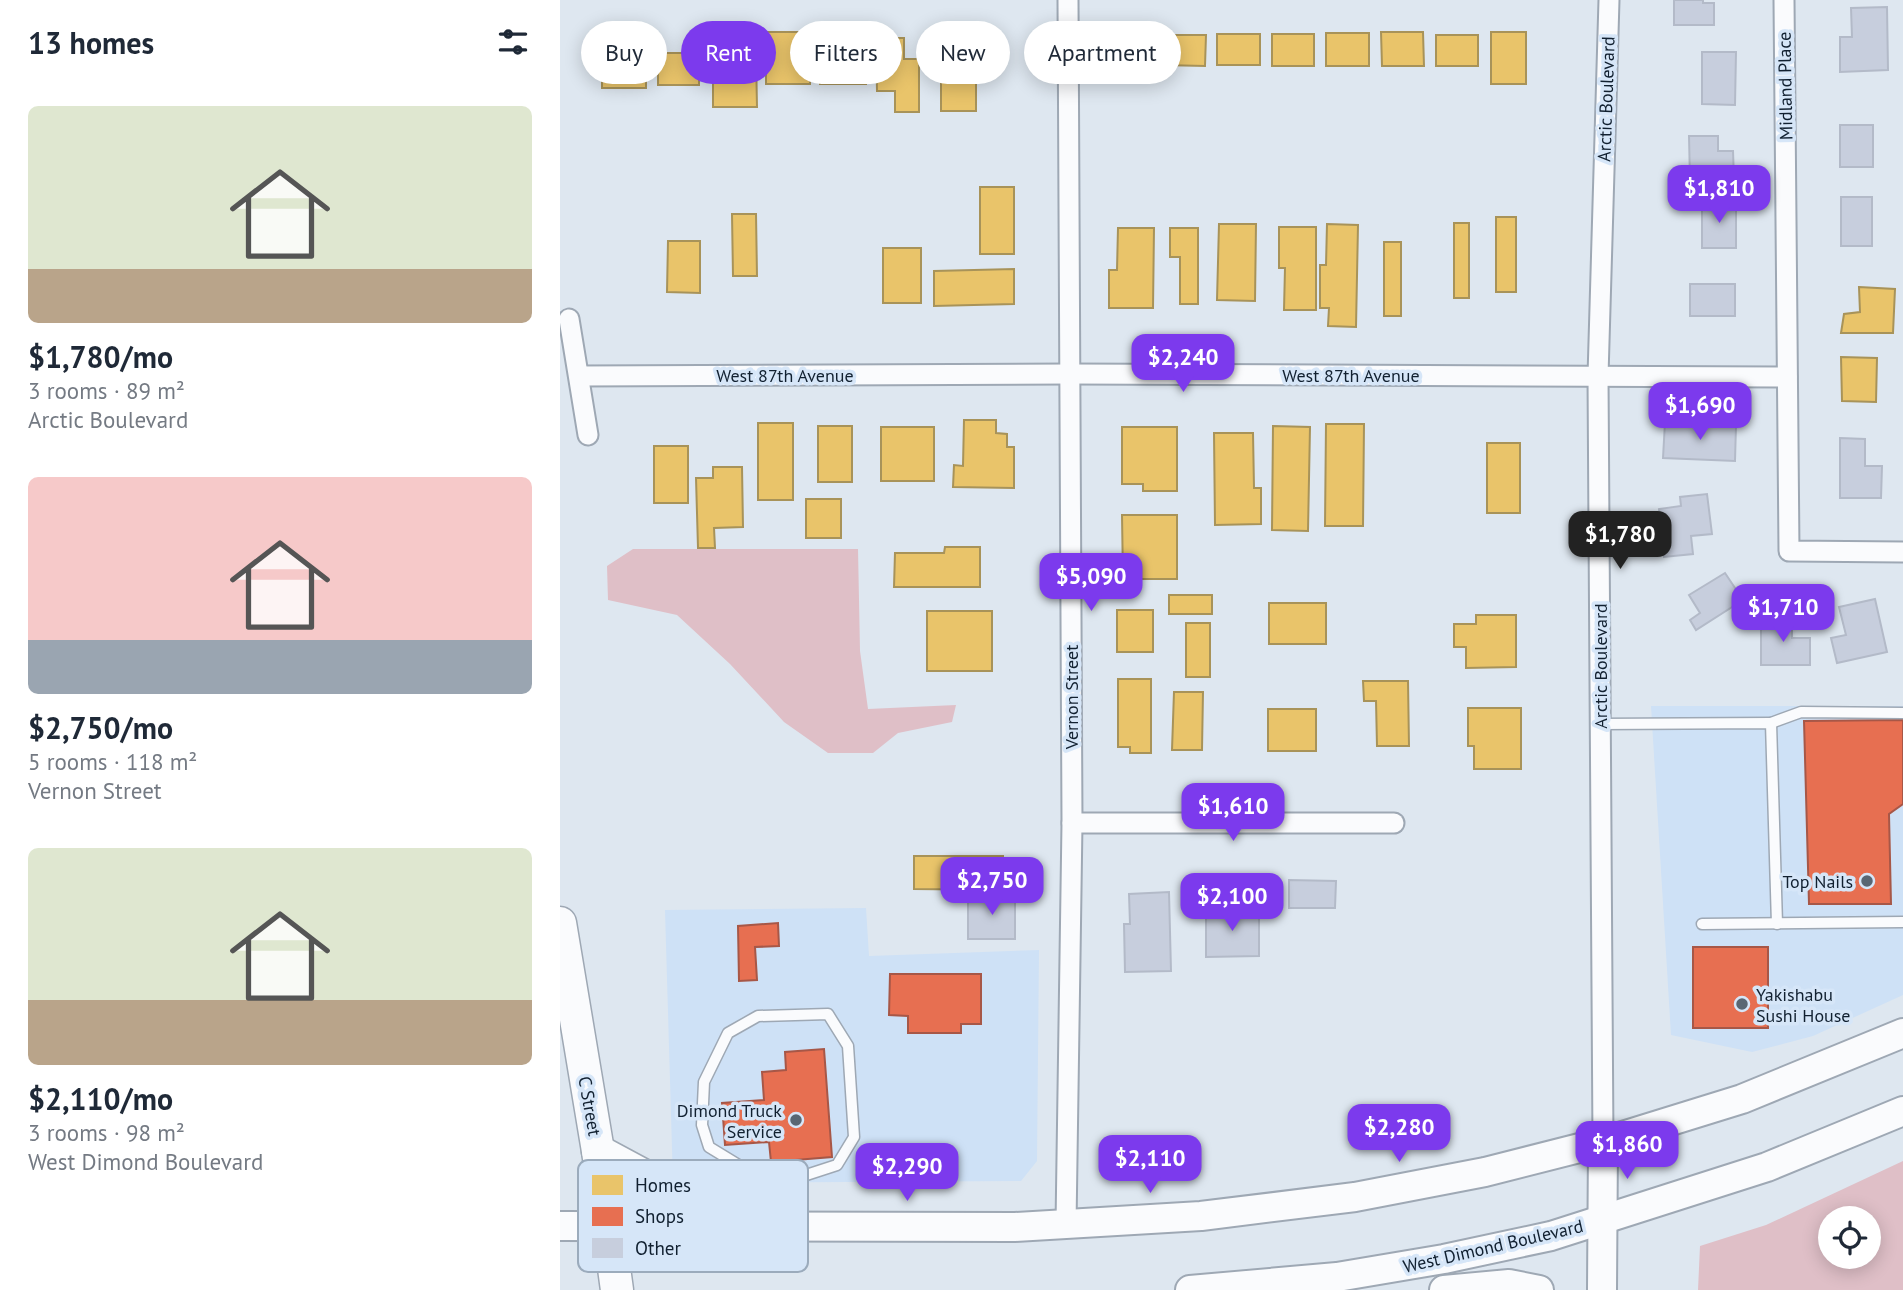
<!DOCTYPE html>
<meta charset="utf-8">
<style>
:root{--surface:#fff;--page:#f6f6f7;--text:#1f2937;--muted:#747a83;--accent:#7c3aed}
body{margin:0;font-family:"PT Sans",sans-serif;background:var(--page);color:var(--text);height:100vh;display:flex;flex-direction:column;font-size:26px;white-space:nowrap}
*{box-sizing:border-box;margin:0}
p{font-size:23px;color:var(--muted)}
.icon{flex:none;width:38px;height:38px;fill:none;stroke:currentColor;stroke-width:2;stroke-linecap:round;stroke-linejoin:round}
.map{position:relative;flex:1;overflow:hidden}
.drawer{display:flex;flex-direction:column;background:var(--surface);width:560px}
.drawer>*{flex:none}
.hud{position:absolute;left:21px;top:21px;width:665px;height:63px;display:flex;gap:14px}
.tools{position:absolute;left:1258px;top:1206px;display:grid;gap:14px}
.tools a{display:grid;place-items:center;width:63px;height:63px;border-radius:50%;background:var(--surface);box-shadow:0 4px 18px #0003;font-size:35px}
.price{position:absolute;translate:-50% -60px;padding:0 16px;border-radius:14px;background:var(--accent);color:#fff;font-size:23px;line-height:46px;filter:drop-shadow(0 2px 4px #0008)}
.price::after{content:'';position:absolute;left:50%;top:42px;width:21px;height:16px;margin-left:-10px;background:inherit;clip-path:polygon(0 0,100% 0,50% 100%)}
.price.current{background:#222;color:#fff}
ul{padding:0;list-style:none}
li{display:grid;align-content:center;gap:14px;height:371px;padding:0 28px}
li span{display:grid;place-items:center;height:217px;border-radius:10px;color:#555}
li>.icon{margin-inline-start:auto}
span .icon{width:126px;height:126px;fill:#fffc;stroke-width:1}
li b{font-size:30px}
h2{display:flex;justify-content:space-between;align-items:center;height:84px;padding:0 28px;font-size:30px}
.tag{padding:0 24px;border-radius:32px;background:var(--surface);box-shadow:0 4px 18px #0003;font-size:24px;line-height:63px}
.tag.current{background:var(--accent);color:#fff}
main{display:flex;flex:1;min-height:0}
.map>svg:first-child{display:block}
.built{fill:#cee1f6}
.green{fill:#dfbfc7;fill-rule:evenodd}
.homes{fill:#e9c46a;stroke:#a89359;stroke-width:2}
.shops{fill:#e76f51;stroke:#a75747;stroke-width:2}
.building{fill:#c7cedd;stroke:#b3bac8;stroke-width:2}
.lines{fill:none;stroke-linecap:round;stroke-linejoin:round}
.lane-casing{stroke:#9ea8b4;stroke-width:13}
.street-casing{stroke:#9ea8b4;stroke-width:23}
.secondary-casing{stroke:#9ea8b4;stroke-width:32}
.primary-casing{stroke:#9ea8b4;stroke-width:35}
.lane{stroke:#fafbfd;stroke-width:10}
.street{stroke:#fafbfd;stroke-width:19}
.secondary{stroke:#fafbfd;stroke-width:28}
.primary{stroke:#fafbfd;stroke-width:32}
.poi-dot{fill:#596673;stroke:#d6e6f8;stroke-width:2.5}
.labels{text-anchor:middle;dominant-baseline:central;stroke-width:7;stroke-linejoin:round;paint-order:stroke}
.street-label{font-size:18px;fill:#112030;stroke:#d6e6f8}
.poi-label{font-size:18px;fill:#112030;stroke:#d6e6f8;text-anchor:end}
.key{fill:#d6e6f8;stroke:#9babbc;stroke-width:2}
.key-label{font-size:19px;fill:#112030}
</style>
<main>
<section class="drawer">
<h2>13 homes<svg class="icon" aria-label="filters" viewBox="0 0 24 24"><path d="M4 7h16M4 17h16"/><circle cx="9" cy="7" r="2"/><circle cx="15" cy="17" r="2"/></svg></h2>
<ul>
<li><span style="background:linear-gradient(#dfe7d0 75%,#b9a48a 0)"><svg class="icon" aria-label="home" viewBox="0 0 24 24"><path d="M3 11l9-7 9 7M6 9v11h12V9"/></svg></span><div><b>$1,780/mo</b><p>3 rooms · 89 m²</p><p>Arctic Boulevard</p></div></li>
<li><span style="background:linear-gradient(#f6c9c9 75%,#9aa5b1 0)"><svg class="icon" aria-label="home" viewBox="0 0 24 24"><path d="M3 11l9-7 9 7M6 9v11h12V9"/></svg></span><div><b>$2,750/mo</b><p>5 rooms · 118 m²</p><p>Vernon Street</p></div></li>
<li><span style="background:linear-gradient(#dfe7d0 70%,#b9a48a 0)"><svg class="icon" aria-label="home" viewBox="0 0 24 24"><path d="M3 11l9-7 9 7M6 9v11h12V9"/></svg></span><div><b>$2,110/mo</b><p>3 rooms · 98 m²</p><p>West Dimond Boulevard</p></div></li>
</ul>
</section>
<div class="map">
<svg width="1343" height="1290" viewBox="0 0 1343 1290">
<rect width="100%" height="100%" fill="#dee7f0"/>
<g class="built">
<path d="M 1091,706 L 1343,706 L 1343,995 L 1253,1036 L 1192,1052 L 1111,1035 Z"/>
<path d="M 306,908 L 309,956 L 479,950 L 477,1161 L 461,1181 L 113,1183 L 105,910 Z"/>
</g>
<g class="green">
<path d="M 73,549 L 298,549 L 300,651 L 308,709 L 396,705 L 392,722 L 338,733 L 313,753 L 268,753 L 224,722 L 170,664 L 117,615 L 48,600 L 47,566 Z"/>
<path d="M 1343,1161 L 1343,1290 L 1138,1290 L 1140,1246 L 1206,1225 ZM 1270,1218 L 1309,1218 L 1309,1256 L 1270,1256 Z"/>
</g>
<g class="homes">
<rect x="381" y="30" width="35" height="81"/>
<rect x="206" y="32" width="44" height="52"/>
<path d="M 821,32 L 863,32 L 864,66 L 822,66 Z"/>
<rect x="931" y="32" width="35" height="52"/>
<path d="M 260,33 L 292,33 L 292,53 L 306,53 L 306,84 L 260,84 Z"/>
<rect x="766" y="33" width="43" height="33"/>
<rect x="657" y="34" width="43" height="31"/>
<rect x="712" y="34" width="42" height="32"/>
<path d="M 550,35 L 589,35 L 590,65 L 551,66 Z"/>
<path d="M 603,35 L 646,35 L 645,66 L 602,65 Z"/>
<rect x="876" y="35" width="42" height="31"/>
<path d="M 316,38 L 344,38 L 344,59 L 359,59 L 359,112 L 335,112 L 335,91 L 317,91 Z"/>
<rect x="42" y="53" width="44" height="35"/>
<rect x="98" y="53" width="41" height="32"/>
<path d="M 153,56 L 196,56 L 197,107 L 153,107 Z"/>
<rect x="420" y="187" width="34" height="67"/>
<path d="M 172,214 L 196,214 L 197,276 L 173,276 Z"/>
<rect x="936" y="217" width="20" height="75"/>
<rect x="894" y="223" width="15" height="75"/>
<path d="M 659,224 L 696,224 L 695,301 L 657,300 Z"/>
<path d="M 767,224 L 798,225 L 796,327 L 768,326 L 769,308 L 760,308 L 760,265 L 766,265 Z"/>
<path d="M 719,227 L 756,227 L 756,310 L 724,310 L 725,268 L 719,268 Z"/>
<path d="M 558,228 L 594,228 L 593,308 L 549,308 L 549,270 L 557,270 Z"/>
<path d="M 610,228 L 638,228 L 638,304 L 620,304 L 620,257 L 610,257 Z"/>
<path d="M 108,241 L 140,241 L 140,293 L 107,292 Z"/>
<rect x="824" y="242" width="17" height="74"/>
<rect x="323" y="248" width="38" height="55"/>
<path d="M 454,269 L 454,304 L 374,306 L 374,271 Z"/>
<path d="M 1299,287 L 1335,289 L 1333,333 L 1281,333 L 1284,314 L 1300,312 Z"/>
<path d="M 1281,357 L 1317,358 L 1316,402 L 1282,401 Z"/>
<path d="M 404,420 L 436,420 L 436,433 L 447,434 L 447,447 L 454,447 L 454,488 L 393,487 L 394,465 L 403,466 Z"/>
<rect x="198" y="423" width="35" height="77"/>
<path d="M 766,424 L 804,424 L 803,526 L 765,526 Z"/>
<rect x="258" y="426" width="34" height="56"/>
<path d="M 713,426 L 750,427 L 748,531 L 712,530 Z"/>
<rect x="321" y="427" width="53" height="54"/>
<path d="M 562,427 L 617,427 L 617,491 L 583,491 L 583,484 L 562,484 Z"/>
<path d="M 654,433 L 693,433 L 694,488 L 701,488 L 701,524 L 655,525 Z"/>
<rect x="927" y="443" width="33" height="70"/>
<rect x="94" y="446" width="34" height="57"/>
<path d="M 153,467 L 182,467 L 183,527 L 154,528 L 155,548 L 138,548 L 136,478 L 153,478 Z"/>
<rect x="246" y="499" width="35" height="39"/>
<path d="M 562,515 L 617,515 L 617,579 L 563,579 Z"/>
<path d="M 385,547 L 420,547 L 420,587 L 334,587 L 335,553 L 384,553 Z"/>
<rect x="609" y="595" width="43" height="19"/>
<rect x="709" y="603" width="57" height="41"/>
<rect x="557" y="610" width="36" height="42"/>
<rect x="367" y="611" width="65" height="60"/>
<path d="M 916,615 L 956,615 L 956,667 L 906,668 L 906,647 L 894,647 L 894,624 L 916,624 Z"/>
<rect x="626" y="623" width="24" height="54"/>
<path d="M 558,679 L 591,679 L 591,753 L 570,753 L 570,747 L 558,747 Z"/>
<path d="M 803,681 L 848,681 L 849,746 L 817,746 L 816,701 L 804,701 Z"/>
<path d="M 614,692 L 643,692 L 642,750 L 612,750 Z"/>
<path d="M 908,708 L 961,708 L 961,769 L 914,769 L 914,746 L 908,746 Z"/>
<rect x="708" y="709" width="48" height="42"/>
<path d="M 354,856 L 443,856 L 443,890 L 354,889 Z"/>
</g>
<g class="shops">
<path d="M 1343,720 L 1343,804 L 1329,814 L 1331,904 L 1249,904 L 1244,721 Z"/>
<path d="M 218,923 L 219,946 L 195,947 L 197,980 L 179,981 L 178,926 Z"/>
<rect x="1133" y="947" width="75" height="81"/>
<path d="M 330,974 L 421,974 L 421,1024 L 401,1024 L 401,1033 L 348,1033 L 348,1016 L 329,1015 Z"/>
<path d="M 264,1049 L 272,1157 L 211,1162 L 209,1142 L 165,1145 L 162,1103 L 204,1100 L 202,1072 L 226,1070 L 225,1052 Z"/>
</g>
<g class="building">
<path d="M 1114,0 L 1143,0 L 1143,3 L 1154,3 L 1154,25 L 1114,25 Z"/>
<path d="M 1327,7 L 1328,70 L 1280,72 L 1280,37 L 1292,37 L 1291,8 Z"/>
<path d="M 1142,52 L 1176,52 L 1175,105 L 1142,104 Z"/>
<rect x="1280" y="125" width="33" height="42"/>
<path d="M 1129,136 L 1158,136 L 1158,151 L 1173,151 L 1174,179 L 1130,180 Z"/>
<rect x="1281" y="197" width="31" height="49"/>
<rect x="1142" y="201" width="34" height="47"/>
<rect x="1130" y="284" width="45" height="32"/>
<path d="M 1105,422 L 1176,425 L 1175,461 L 1103,458 Z"/>
<path d="M 1280,438 L 1305,439 L 1305,466 L 1322,466 L 1321,498 L 1280,498 Z"/>
<path d="M 1147,494 L 1152,534 L 1131,536 L 1133,554 L 1104,557 L 1099,509 L 1121,506 L 1120,497 Z"/>
<path d="M 1165,573 L 1183,600 L 1136,630 L 1130,620 L 1140,613 L 1129,595 Z"/>
<path d="M 1315,599 L 1327,652 L 1277,663 L 1271,638 L 1286,635 L 1279,607 Z"/>
<path d="M 1201,617 L 1232,617 L 1232,638 L 1250,638 L 1250,665 L 1201,665 Z"/>
<path d="M 729,880 L 776,881 L 775,908 L 729,908 Z"/>
<path d="M 609,892 L 611,971 L 565,972 L 564,924 L 570,924 L 569,894 Z"/>
<rect x="408" y="896" width="47" height="43"/>
<path d="M 646,910 L 699,910 L 699,956 L 646,957 Z"/>
</g>
<g class="lines">
<defs>
<g id="lane">
<path d="M 1211,723 L 1241,712 L 1343,713"/>
<path d="M 1040,724 L 1211,723 L 1217,924"/>
<path d="M 1142,924 L 1343,922"/>
<path d="M 268,1014 L 288,1046 L 294,1137 L 277,1165 L 237,1178 L 190,1172 L 149,1147 L 142,1125 L 144,1082 L 168,1033 L 198,1016 Z"/>
<path d="M 237,1178 L 239,1220"/>
</g>
<g id="street">
<path d="M 1224,0 L 1229,551 L 1343,552"/>
<path d="M 9,319 L 28,435"/>
<path d="M 20,376 L 510,374 L 1227,377"/>
<path d="M 512,823 L 834,823"/>
<path d="M 1043,1142 L 1038,376 L 1049,0"/>
<path d="M 506,1225 L 512,823 L 508,0"/>
</g>
<g id="secondary">
<path d="M 0,1226 L 455,1227 L 641,1216 L 795,1197 L 925,1172 L 1043,1142 L 1182,1099 L 1343,1033"/>
<path d="M 630,1290 L 777,1277 L 884,1259 L 991,1236 L 1207,1167 L 1343,1111"/>
<path d="M 884,1290 L 949,1284 L 979,1290"/>
<path d="M 1042,1290 L 1043,1142"/>
</g>
<g id="primary">
<path d="M 0,923 L 38,1151 L 57,1290"/>
<path d="M 38,1151 L 92,1180 L 123,1190 L 195,1207 L 239,1227"/>
</g>
</defs>
<use href="#lane" class="lane-casing"/>
<use href="#street" class="street-casing"/>
<use href="#secondary" class="secondary-casing"/>
<use href="#primary" class="primary-casing"/>
<use href="#lane" class="lane"/>
<use href="#street" class="street"/>
<use href="#secondary" class="secondary"/>
<use href="#primary" class="primary"/>
</g>
<g class="poi-dot">
<circle cx="1307" cy="881" r="7"/>
<circle cx="1182" cy="1004" r="7"/>
<circle cx="236" cy="1120" r="7"/>
</g>
<g class="labels">
<g class="street-label">
<text transform="translate(1225 86) rotate(-91)">Midland Place</text>
<text transform="translate(1046 99) rotate(-88)">Arctic Boulevard</text>
<text x="225" y="375">West 87th Avenue</text>
<text x="791" y="375">West 87th Avenue</text>
<text transform="translate(1040 666) rotate(-90)">Arctic Boulevard</text>
<text transform="translate(511 697) rotate(-90)">Vernon Street</text>
<text transform="translate(30 1106) rotate(80)">C Street</text>
<text transform="translate(933 1246) rotate(-13)">West Dimond Boulevard</text>
</g>
<g class="poi-label">
<text x="1293" y="881">Top Nails</text>
<text x="1196" y="994" text-anchor="start">Yakishabu<tspan x="1196" dy="21">Sushi House</tspan></text>
<text x="222" y="1110">Dimond Truck<tspan x="222" dy="21">Service</tspan></text>
</g>
</g>
<rect x="18" y="1160" width="230" height="112" rx="10" class="key"/>
<rect x="32" y="1175" width="31" height="20" fill="#e9c46a"/>
<rect x="32" y="1207" width="31" height="19" fill="#e76f51"/>
<rect x="32" y="1238" width="31" height="20" fill="#c7cedd"/>
<g class="key-label">
<text x="75" y="1192">Homes</text>
<text x="75" y="1223">Shops</text>
<text x="75" y="1255">Other</text>
</g>
</svg>
<div class="tools">
<a><svg class="icon" aria-label="locate" viewBox="0 0 24 24"><circle cx="12" cy="12" r="6"/><path d="M12 2v4M12 18v4M2 12h4M18 12h4"/></svg></a>
</div>
<b class="price" style="left:1159px;top:225px">$1,810</b>
<b class="price" style="left:623px;top:394px">$2,240</b>
<b class="price" style="left:1140px;top:442px">$1,690</b>
<b class="price current" style="left:1060px;top:571px">$1,780</b>
<b class="price" style="left:531px;top:613px">$5,090</b>
<b class="price" style="left:1223px;top:644px">$1,710</b>
<b class="price" style="left:673px;top:843px">$1,610</b>
<b class="price" style="left:432px;top:917px">$2,750</b>
<b class="price" style="left:672px;top:933px">$2,100</b>
<b class="price" style="left:839px;top:1164px">$2,280</b>
<b class="price" style="left:1067px;top:1181px">$1,860</b>
<b class="price" style="left:590px;top:1195px">$2,110</b>
<b class="price" style="left:347px;top:1203px">$2,290</b>
<div class="hud">
<a class="tag">Buy</a>
<a class="tag current">Rent</a>
<a class="tag">Filters</a>
<a class="tag">New</a>
<a class="tag">Apartment</a>
</div>
</div>
</main>
